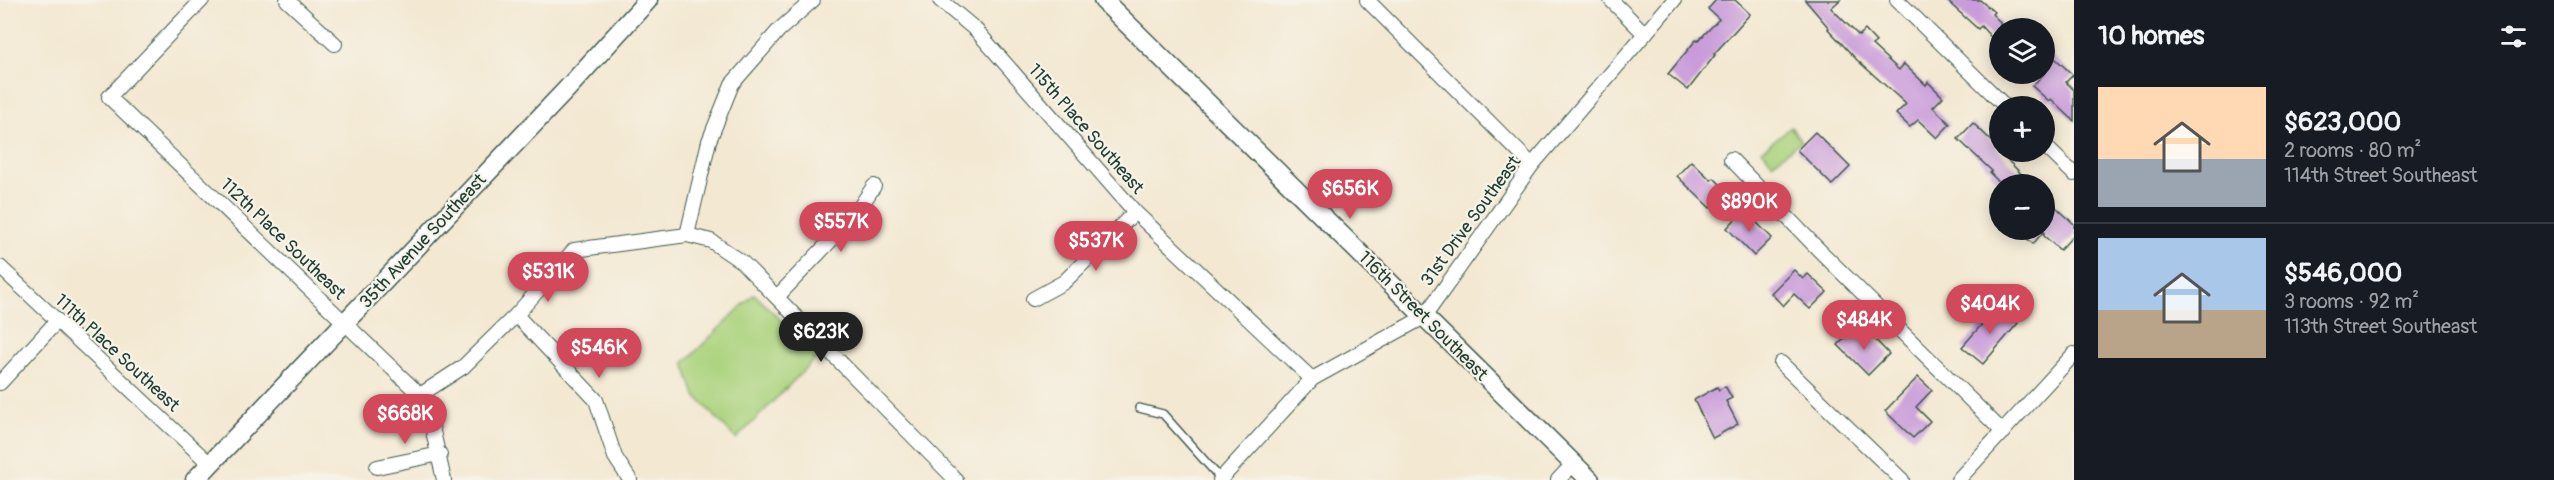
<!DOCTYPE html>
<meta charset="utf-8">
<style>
:root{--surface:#171b24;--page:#242831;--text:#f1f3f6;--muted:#9ea1a6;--line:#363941;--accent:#d1495b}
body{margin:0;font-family:Pangolin,sans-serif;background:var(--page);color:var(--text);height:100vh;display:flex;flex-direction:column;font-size:22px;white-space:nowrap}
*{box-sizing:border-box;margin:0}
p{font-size:20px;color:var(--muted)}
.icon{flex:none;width:33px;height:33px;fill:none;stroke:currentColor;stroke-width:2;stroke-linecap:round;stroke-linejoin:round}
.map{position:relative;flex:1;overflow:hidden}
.sheet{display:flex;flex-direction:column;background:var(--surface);width:480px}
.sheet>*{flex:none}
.buttons{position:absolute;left:1989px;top:18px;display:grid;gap:12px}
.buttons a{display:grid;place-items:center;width:66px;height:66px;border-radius:50%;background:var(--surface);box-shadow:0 3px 15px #0003;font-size:30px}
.price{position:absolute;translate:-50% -51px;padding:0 14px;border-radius:21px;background:var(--accent);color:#fff;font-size:20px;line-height:39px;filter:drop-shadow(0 2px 3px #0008)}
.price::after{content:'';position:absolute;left:50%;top:36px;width:18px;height:14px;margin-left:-9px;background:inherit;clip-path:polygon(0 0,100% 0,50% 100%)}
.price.current{background:#222;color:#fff}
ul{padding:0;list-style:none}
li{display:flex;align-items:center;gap:18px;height:150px;padding:0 24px}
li+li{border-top:2px solid var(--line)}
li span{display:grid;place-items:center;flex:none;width:168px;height:120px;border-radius:0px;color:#555}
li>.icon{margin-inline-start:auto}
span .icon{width:72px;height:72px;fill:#fffc;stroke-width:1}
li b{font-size:26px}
h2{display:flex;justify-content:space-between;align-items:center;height:72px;padding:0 24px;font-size:26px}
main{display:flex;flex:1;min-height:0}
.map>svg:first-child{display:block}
.green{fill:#abd37e;stroke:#658859;stroke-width:1.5}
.building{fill:#c99bda}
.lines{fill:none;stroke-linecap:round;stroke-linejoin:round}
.service-casing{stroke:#3f574c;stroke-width:10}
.minor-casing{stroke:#3f574c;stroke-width:16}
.tertiary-casing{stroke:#3f574c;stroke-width:21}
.service{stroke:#fff;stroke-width:7}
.minor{stroke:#fff;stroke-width:14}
.tertiary{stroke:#fff;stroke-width:18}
.labels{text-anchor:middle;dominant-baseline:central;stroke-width:4.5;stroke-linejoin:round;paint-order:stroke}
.street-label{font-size:18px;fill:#1f3d34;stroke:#f7f3e8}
</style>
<main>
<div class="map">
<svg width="2074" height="480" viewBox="0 0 2074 480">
<rect width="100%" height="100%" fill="#f7f3e8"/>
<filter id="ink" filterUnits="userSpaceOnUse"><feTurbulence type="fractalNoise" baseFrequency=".0167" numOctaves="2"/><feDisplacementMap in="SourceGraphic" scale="12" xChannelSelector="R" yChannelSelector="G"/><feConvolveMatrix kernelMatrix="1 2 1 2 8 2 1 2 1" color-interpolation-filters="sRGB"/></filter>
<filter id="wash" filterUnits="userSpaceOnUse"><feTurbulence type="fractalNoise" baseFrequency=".008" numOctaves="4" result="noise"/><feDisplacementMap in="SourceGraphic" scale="24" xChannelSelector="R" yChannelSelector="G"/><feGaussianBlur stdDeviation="1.35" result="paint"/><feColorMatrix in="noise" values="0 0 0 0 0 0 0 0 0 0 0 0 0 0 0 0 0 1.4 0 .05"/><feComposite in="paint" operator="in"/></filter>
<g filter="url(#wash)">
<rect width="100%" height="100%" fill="#f3e8d2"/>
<g class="green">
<path d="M 1791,127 L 1801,141 L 1772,163 L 1762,150 Z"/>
<path d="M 754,294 L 818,356 L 736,439 L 695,395 L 684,363 Z"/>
</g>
<g id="blocks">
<g class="building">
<path d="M 1716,0 L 1735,0 L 1750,14 L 1714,54 L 1715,55 L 1688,90 L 1668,74 L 1696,40 L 1698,41 L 1719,19 L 1708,9 Z"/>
<path d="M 1805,0 L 1840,0 L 1831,8 L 1859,36 L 1865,30 L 1876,42 L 1872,45 L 1899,70 L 1904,64 L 1926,85 L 1928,82 L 1943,97 L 1933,107 L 1950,124 L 1937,138 L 1918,120 L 1910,127 L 1896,114 L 1906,104 L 1857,60 L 1828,29 L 1829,28 Z"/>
<path d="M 1946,0 L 1980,0 L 1994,12 L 1992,14 L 2000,22 L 2000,47 L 1981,26 L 1978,29 Z"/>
<path d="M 2044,48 L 2073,75 L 2066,82 L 2074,90 L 2074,121 L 2051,99 L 2049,101 L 2032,86 L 2044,74 Z"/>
<path d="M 1973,123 L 1997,146 L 1996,148 L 2031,184 L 2001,184 L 1990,173 L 1992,171 L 1958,139 Z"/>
<path d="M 1815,132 L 1850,167 L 1832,185 L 1797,150 Z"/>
<path d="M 1691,161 L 1711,180 L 1714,178 L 1727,191 L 1710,208 L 1677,176 Z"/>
<path d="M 2044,205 L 2051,210 L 2055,206 L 2074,224 L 2074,235 L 2060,250 L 2044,236 L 2044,231 L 2033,244 L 2017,230 L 2044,230 Z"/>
<path d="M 1744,210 L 1772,238 L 1754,256 L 1727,228 Z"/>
<path d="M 1794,270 L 1803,279 L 1808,274 L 1827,292 L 1810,309 L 1794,294 L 1783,306 L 1771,293 Z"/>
<path d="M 1998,306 L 2018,323 L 1983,364 L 1962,347 Z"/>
<path d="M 1853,330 L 1862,340 L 1869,333 L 1889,354 L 1868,375 L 1838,345 Z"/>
<path d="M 1918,377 L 1932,390 L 1916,407 L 1930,421 L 1913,438 L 1885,411 Z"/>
<path d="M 1725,386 L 1732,398 L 1726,401 L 1738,424 L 1713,438 L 1694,400 L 1717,387 L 1719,390 Z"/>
</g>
</g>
</g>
<g filter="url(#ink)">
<use href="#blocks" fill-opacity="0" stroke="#3f574c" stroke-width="1.5"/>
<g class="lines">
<defs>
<path id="service" d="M 1139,408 L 1163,414 L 1221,479"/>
<g id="minor">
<path d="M 202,0 L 109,97 L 420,395 L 430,418 L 444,480"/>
<path d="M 287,0 L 335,44"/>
<path d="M 940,0 L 976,30 L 1135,212 L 1312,379"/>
<path d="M 1367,0 L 1532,165"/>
<path d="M 1611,0 L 1645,34"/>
<path d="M 1897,0 L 2005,106"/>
<path d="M 2044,145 L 2074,174"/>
<path d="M 1731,159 L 1817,248 L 2003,432"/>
<path d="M 687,235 L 709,141 L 732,84 L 779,30 L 813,0"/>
<path d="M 0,267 L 210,464"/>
<path d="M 778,296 L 854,216 L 874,186"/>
<path d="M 1033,299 L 1064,282 L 1135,212"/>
<path d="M 516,315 L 596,400 L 615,457 L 630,480"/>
<path d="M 1781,363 L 1902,480"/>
<path d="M 0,383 L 57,321"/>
<path d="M 420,395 L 463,367 L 516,315 L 574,250 L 687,235 L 711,241 L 742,262 L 956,480"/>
<path d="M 377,467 L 440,454"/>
<path d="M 1220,480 L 1312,379 L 1424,317 L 1532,165 L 1674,0"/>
<path d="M 1558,480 L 1573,464"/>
<path d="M 1958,480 L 2074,354"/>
</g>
<g id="tertiary">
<path d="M 1103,0 L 1590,480"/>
<path d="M 195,480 L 566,90 L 648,0"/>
</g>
</defs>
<use href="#service" class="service-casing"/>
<use href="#minor" class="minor-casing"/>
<use href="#tertiary" class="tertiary-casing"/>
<use href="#service" class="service"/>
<use href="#minor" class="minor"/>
<use href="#tertiary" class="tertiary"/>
</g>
</g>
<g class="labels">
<g class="street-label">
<text transform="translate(1086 129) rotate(49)">115th Place Southeast</text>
<text transform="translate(1471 221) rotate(-54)">31st Drive Southeast</text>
<text transform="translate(283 239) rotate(44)">112th Place Southeast</text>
<text transform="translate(423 241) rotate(-47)">35th Avenue Southeast</text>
<text transform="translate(1423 316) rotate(45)">116th Street Southeast</text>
<text transform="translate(117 353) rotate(43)">111th Place Southeast</text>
</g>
</g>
</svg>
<div class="buttons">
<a><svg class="icon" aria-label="layers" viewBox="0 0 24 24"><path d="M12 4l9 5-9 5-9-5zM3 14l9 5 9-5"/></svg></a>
<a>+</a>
<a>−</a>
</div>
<b class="price" style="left:1350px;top:220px">$656K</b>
<b class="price" style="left:1749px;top:233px">$890K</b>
<b class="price" style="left:841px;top:253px">$557K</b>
<b class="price" style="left:1096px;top:272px">$537K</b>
<b class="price" style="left:548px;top:303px">$531K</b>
<b class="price" style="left:1990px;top:335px">$404K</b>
<b class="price" style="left:1864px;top:351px">$484K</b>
<b class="price current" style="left:821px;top:363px">$623K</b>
<b class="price" style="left:599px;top:379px">$546K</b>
<b class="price" style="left:405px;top:445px">$668K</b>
</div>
<section class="sheet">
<h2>10 homes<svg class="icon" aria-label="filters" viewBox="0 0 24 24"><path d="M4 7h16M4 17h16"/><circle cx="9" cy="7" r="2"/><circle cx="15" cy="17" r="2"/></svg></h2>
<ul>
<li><span style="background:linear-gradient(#ffd9b3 60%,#9aa5b1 0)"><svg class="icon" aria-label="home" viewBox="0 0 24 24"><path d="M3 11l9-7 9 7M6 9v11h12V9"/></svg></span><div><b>$623,000</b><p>2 rooms · 80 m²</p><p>114th Street Southeast</p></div></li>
<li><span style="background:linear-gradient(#a9c7e8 60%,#b9a48a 0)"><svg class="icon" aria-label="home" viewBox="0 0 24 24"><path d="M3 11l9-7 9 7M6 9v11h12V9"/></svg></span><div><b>$546,000</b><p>3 rooms · 92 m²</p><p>113th Street Southeast</p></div></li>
</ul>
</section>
</main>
